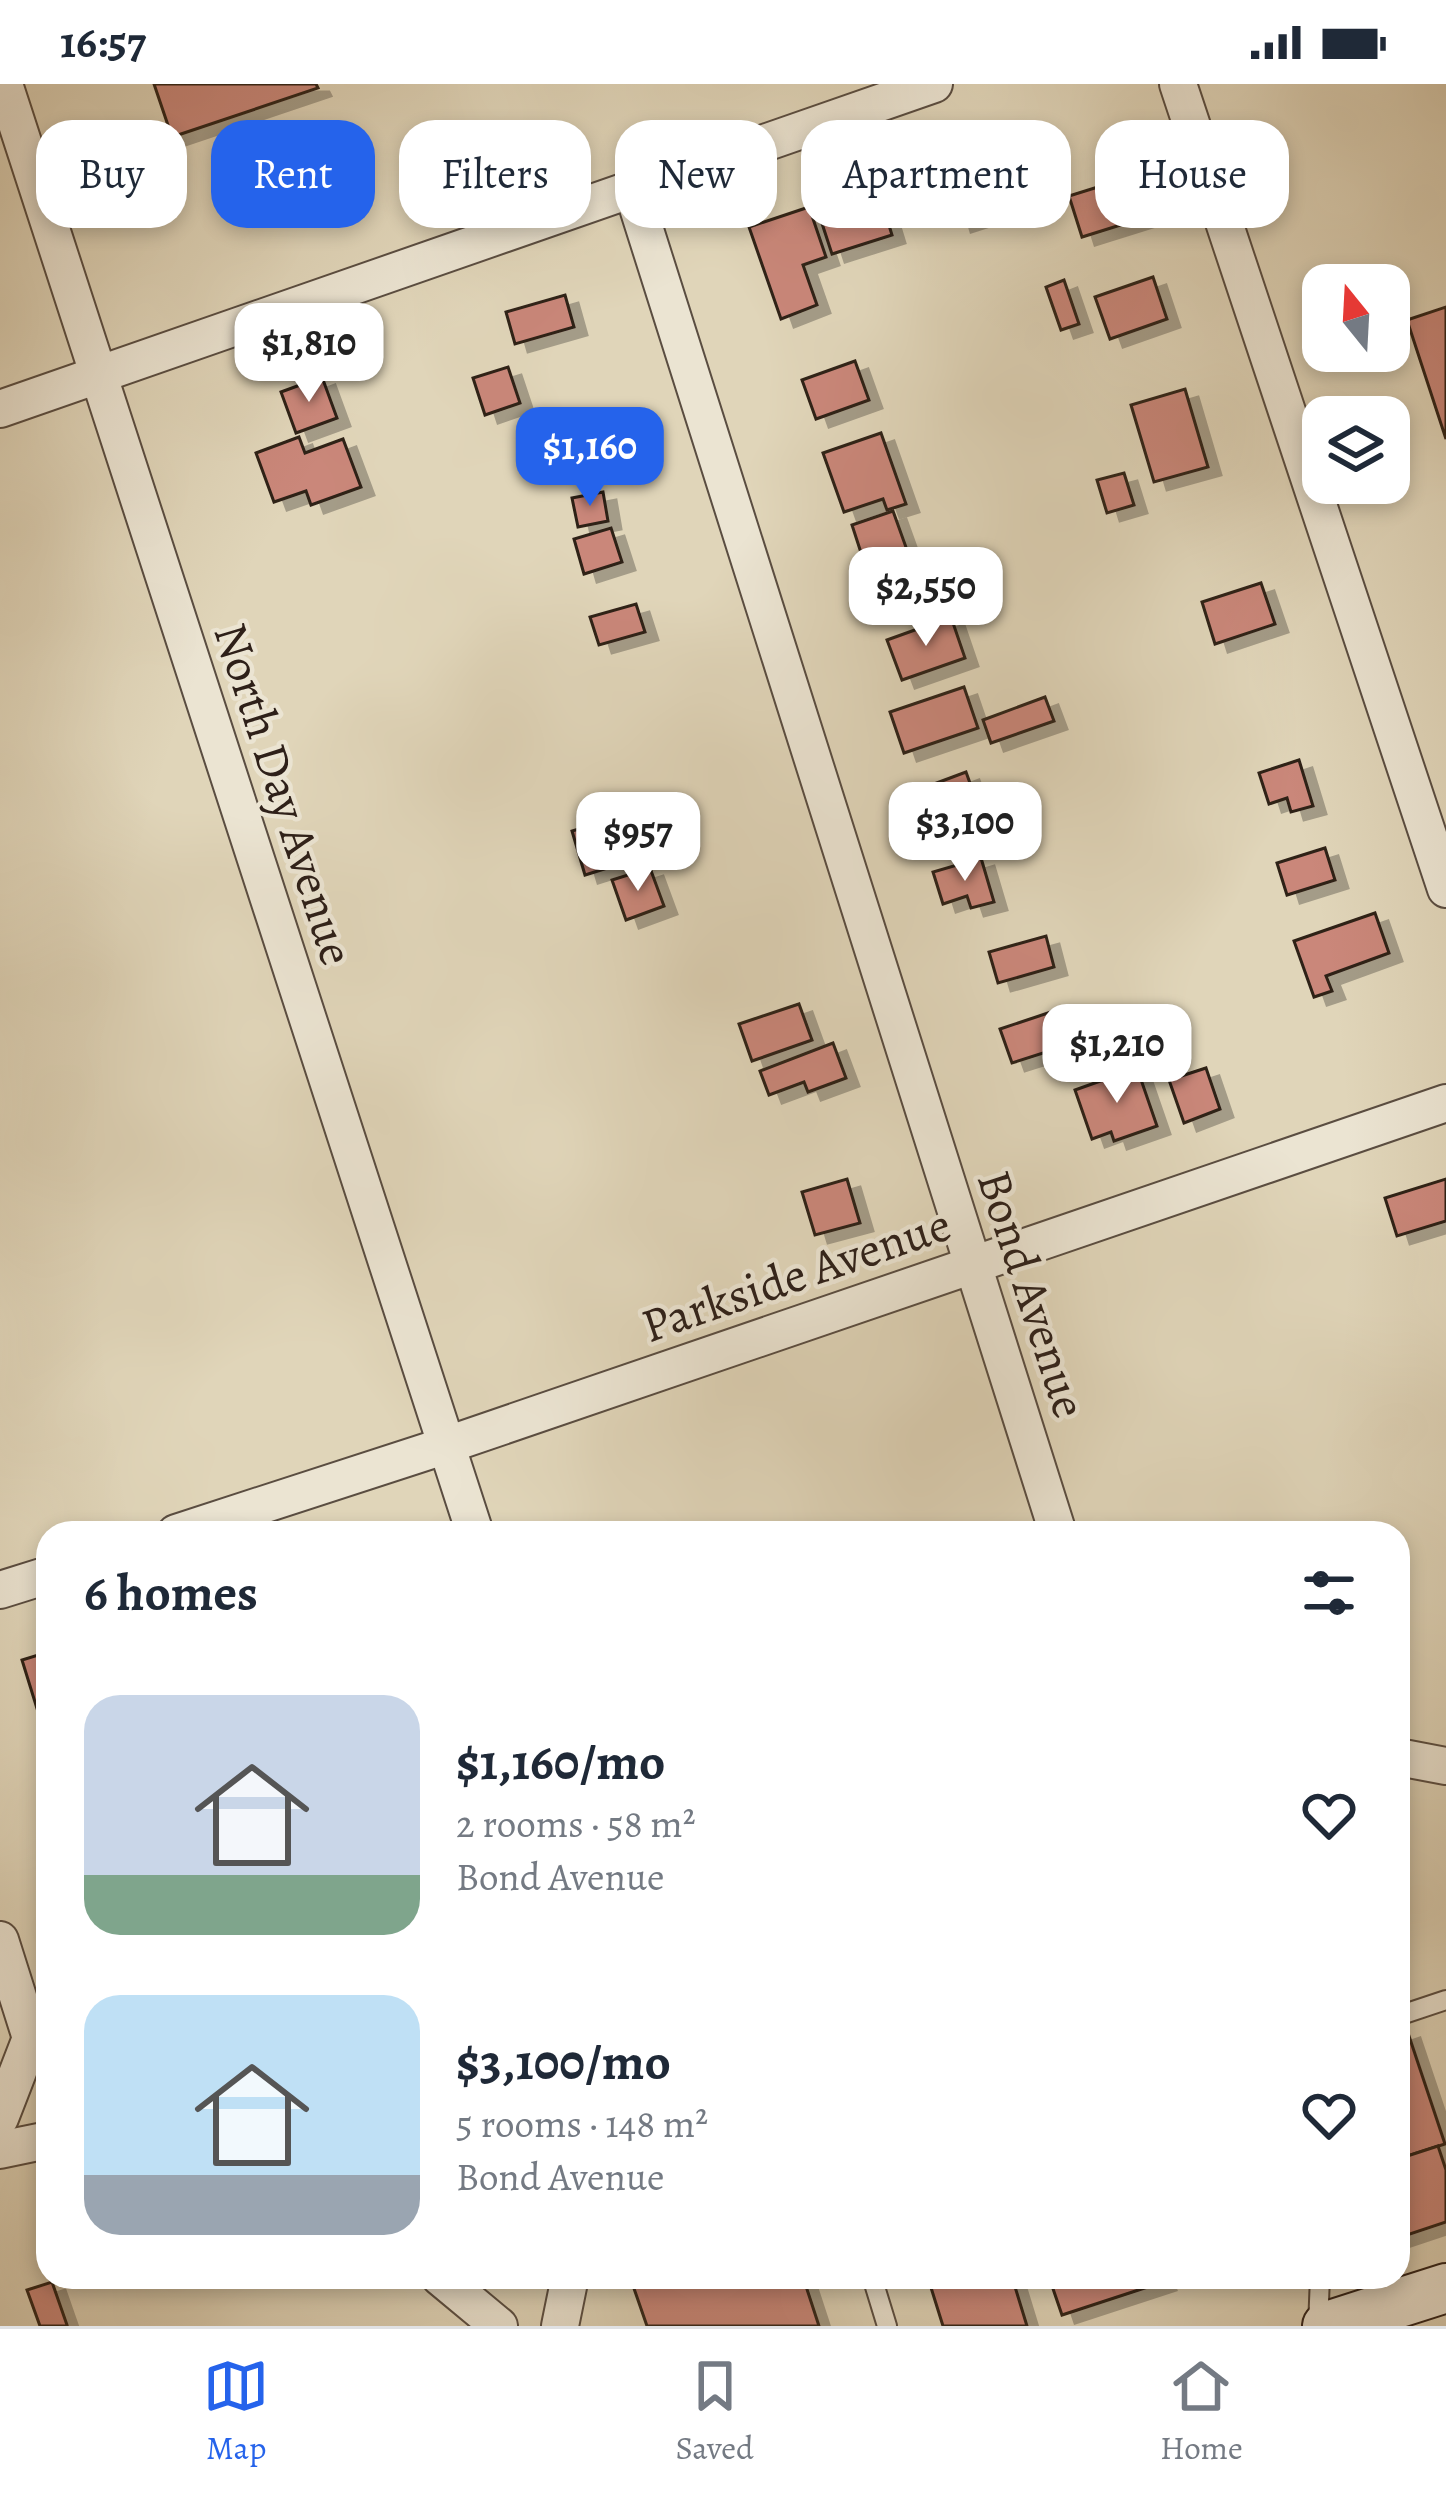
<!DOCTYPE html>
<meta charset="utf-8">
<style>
:root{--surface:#fff;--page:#f6f6f7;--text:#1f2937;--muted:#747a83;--line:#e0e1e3;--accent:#2563eb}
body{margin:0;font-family:Alegreya,serif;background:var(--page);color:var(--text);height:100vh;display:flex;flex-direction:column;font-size:45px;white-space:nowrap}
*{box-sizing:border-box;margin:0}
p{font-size:39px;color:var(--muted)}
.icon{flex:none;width:66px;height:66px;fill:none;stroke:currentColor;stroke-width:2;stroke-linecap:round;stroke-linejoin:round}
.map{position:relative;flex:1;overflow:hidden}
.details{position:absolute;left:36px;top:1437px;width:1374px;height:768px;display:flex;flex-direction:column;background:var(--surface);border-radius:36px;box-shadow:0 6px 18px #0003}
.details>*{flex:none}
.banner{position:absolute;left:36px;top:36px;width:1374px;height:108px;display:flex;gap:24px}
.needle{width:78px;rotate:342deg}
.fabs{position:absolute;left:1302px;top:180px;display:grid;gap:24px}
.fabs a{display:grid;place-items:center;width:108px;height:108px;border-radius:24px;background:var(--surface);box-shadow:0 6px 18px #0003;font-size:60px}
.price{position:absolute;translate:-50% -102px;padding:0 27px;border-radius:24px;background:#fff;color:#222;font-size:39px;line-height:78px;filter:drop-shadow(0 3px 6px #0008)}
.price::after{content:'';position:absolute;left:50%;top:72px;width:36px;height:27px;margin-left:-18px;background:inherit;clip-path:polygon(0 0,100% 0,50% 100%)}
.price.active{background:var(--accent);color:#fff}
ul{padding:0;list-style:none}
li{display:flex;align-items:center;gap:36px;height:300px;padding:0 48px}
li span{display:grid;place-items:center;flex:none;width:336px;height:240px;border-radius:36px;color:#555}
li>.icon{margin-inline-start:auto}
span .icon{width:144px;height:144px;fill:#fffc;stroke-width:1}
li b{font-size:51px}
h2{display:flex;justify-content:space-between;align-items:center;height:144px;padding:0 48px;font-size:51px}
.pill{padding:0 42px;border-radius:36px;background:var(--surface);box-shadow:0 6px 18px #0003;font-size:42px;line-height:108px}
.pill.active{background:var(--accent);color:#fff}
.status{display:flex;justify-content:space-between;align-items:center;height:84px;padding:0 60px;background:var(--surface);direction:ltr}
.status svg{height:33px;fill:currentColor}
.menu{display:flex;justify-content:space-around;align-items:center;height:168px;border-top:3px solid var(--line);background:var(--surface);font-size:33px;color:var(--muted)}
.menu a{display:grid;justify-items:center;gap:6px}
.menu .active{color:var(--accent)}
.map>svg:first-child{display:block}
.building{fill:#ca877a;stroke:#2e2019;stroke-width:3;filter:url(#shadow)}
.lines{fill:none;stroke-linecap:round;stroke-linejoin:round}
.lane-casing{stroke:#5a4d41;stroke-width:22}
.street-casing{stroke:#5a4d41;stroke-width:40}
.secondary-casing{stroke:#2e2019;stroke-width:52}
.lane{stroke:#ebe4d2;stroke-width:18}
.street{stroke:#ebe4d2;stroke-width:36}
.secondary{stroke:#ebe4d2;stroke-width:48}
.labels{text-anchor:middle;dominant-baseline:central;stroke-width:9;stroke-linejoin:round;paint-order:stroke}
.street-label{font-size:48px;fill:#2e2019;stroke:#ebe4d2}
</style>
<div class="status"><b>16:57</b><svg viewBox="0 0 49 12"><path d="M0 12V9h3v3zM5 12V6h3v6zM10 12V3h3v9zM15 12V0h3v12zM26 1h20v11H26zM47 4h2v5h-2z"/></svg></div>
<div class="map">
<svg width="1446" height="2242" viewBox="0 0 1446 2242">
<defs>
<filter id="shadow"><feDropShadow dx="13" dy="8" stdDeviation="0" flood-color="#0004"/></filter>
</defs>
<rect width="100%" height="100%" fill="#e0d5b9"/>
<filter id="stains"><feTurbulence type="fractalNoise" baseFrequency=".00167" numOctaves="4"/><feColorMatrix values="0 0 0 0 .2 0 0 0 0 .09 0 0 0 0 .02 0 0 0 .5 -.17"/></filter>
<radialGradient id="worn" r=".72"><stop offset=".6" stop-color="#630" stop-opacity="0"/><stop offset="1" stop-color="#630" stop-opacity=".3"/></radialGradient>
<g class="building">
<path d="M 154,0 L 316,0 L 318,4 L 172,53 Z"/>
<path d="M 987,78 L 1002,126 L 958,140 L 944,92 Z"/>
<path d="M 1130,93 L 1143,134 L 1082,153 L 1069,112 Z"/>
<path d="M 876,99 L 892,151 L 832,170 L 815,118 Z"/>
<path d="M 809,123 L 826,173 L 803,181 L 817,221 L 781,235 L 749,143 Z"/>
<path d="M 1153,193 L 1167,235 L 1110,255 L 1095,213 Z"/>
<path d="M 1064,196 L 1079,240 L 1061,246 L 1046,203 Z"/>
<path d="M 565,211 L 574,243 L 515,260 L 506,228 Z"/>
<path d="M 1446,223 L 1446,355 L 1407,236 Z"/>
<path d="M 855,277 L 869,316 L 816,335 L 802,296 Z"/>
<path d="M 508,283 L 520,319 L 485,331 L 473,294 Z"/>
<path d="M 322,293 L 337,334 L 296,349 L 281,308 Z"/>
<path d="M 1185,305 L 1208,383 L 1154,398 L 1131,321 Z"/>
<path d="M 881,349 L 906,420 L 887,426 L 883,415 L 844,428 L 823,369 Z"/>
<path d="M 299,353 L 305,369 L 343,355 L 361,403 L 311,421 L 306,407 L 274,418 L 256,369 Z"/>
<path d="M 1124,389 L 1134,421 L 1107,429 L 1097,396 Z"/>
<path d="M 603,408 L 608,437 L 578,443 L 572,414 Z"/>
<path d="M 893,427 L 907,466 L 865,481 L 852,441 Z"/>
<path d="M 611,444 L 622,478 L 584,490 L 574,455 Z"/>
<path d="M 1261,499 L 1275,540 L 1215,560 L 1202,518 Z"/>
<path d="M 636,520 L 645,548 L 599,561 L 590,533 Z"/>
<path d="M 951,533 L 965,574 L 902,596 L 887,556 Z"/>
<path d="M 964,603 L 978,644 L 904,669 L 890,628 Z"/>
<path d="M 1045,613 L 1054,637 L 991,659 L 983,636 Z"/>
<path d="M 1299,676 L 1313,722 L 1291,728 L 1287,714 L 1269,720 L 1259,689 Z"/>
<path d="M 966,688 L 975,713 L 992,707 L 999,728 L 935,751 L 918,706 Z"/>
<path d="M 636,728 L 649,771 L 585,791 L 572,747 Z"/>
<path d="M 1325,764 L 1335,796 L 1287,811 L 1277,779 Z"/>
<path d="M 981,774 L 994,818 L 971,824 L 967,812 L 943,820 L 933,788 Z"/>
<path d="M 650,784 L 664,822 L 626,836 L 612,796 Z"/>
<path d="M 1375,829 L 1389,869 L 1326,892 L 1332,907 L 1314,913 L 1294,857 Z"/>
<path d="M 1046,852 L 1054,883 L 998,899 L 989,868 Z"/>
<path d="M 799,920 L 812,956 L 752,977 L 739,940 Z"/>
<path d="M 1051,928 L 1062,963 L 1012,979 L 1000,945 Z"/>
<path d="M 833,959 L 846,994 L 808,1008 L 804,998 L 769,1011 L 760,987 Z"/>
<path d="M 1137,984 L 1157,1042 L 1114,1057 L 1111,1048 L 1092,1055 L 1075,1006 Z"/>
<path d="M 1206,984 L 1220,1025 L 1184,1039 L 1169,996 Z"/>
<path d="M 847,1095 L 860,1139 L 815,1151 L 802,1108 Z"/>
<path d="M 1446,1095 L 1446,1137 L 1397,1152 L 1385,1114 Z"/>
<path d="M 48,1568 L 48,1642 L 43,1644 L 22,1576 Z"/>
<path d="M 1407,1946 L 1445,2060 L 1398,2075 L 1398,1949 Z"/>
<path d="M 1438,2062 L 1446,2086 L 1446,2138 L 1398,2154 L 1398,2075 Z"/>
<path d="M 630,2193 L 803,2193 L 819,2242 L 647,2242 Z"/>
<path d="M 1012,2193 L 1027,2242 L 943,2242 L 928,2194 Z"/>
<path d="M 1049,2193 L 1161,2193 L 1163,2198 L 1062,2231 Z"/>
<path d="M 52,2198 L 67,2241 L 65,2242 L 40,2242 L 27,2206 Z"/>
</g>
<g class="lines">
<defs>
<g id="lane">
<path d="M 1398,1932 L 1446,1916"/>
<path d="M 872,2193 L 887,2242"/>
<path d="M 1318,2242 L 1320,2193"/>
</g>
<g id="street">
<path d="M 4,0 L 475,1449"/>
<path d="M 1178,0 L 1446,805"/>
<path d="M 633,108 L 1058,1449"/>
<path d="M 0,325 L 934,0"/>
<path d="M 176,1449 L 444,1362 L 1446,1019"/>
<path d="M 0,1506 L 48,1491"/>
<path d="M 1398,1673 L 1446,1682"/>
<path d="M 0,1856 L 31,1954"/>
<path d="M 0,2034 L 31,1954 L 48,1974"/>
<path d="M 0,2066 L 48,2056"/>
<path d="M 440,2193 L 499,2242"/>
<path d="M 560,2242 L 570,2193"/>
</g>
<path id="secondary" d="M 1327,2242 L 1446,2204"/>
</defs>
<use href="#lane" class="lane-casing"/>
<use href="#street" class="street-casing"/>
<use href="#secondary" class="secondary-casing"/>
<use href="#lane" class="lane"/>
<use href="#street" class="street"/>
<use href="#secondary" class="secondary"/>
</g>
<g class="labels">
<g class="street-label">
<text transform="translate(284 710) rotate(72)">North Day Avenue</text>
<text transform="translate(796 1191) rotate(-19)">Parkside Avenue</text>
<text transform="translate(1032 1210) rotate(72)">Bond Avenue</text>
</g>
</g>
<rect width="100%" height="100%" filter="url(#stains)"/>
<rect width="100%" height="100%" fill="url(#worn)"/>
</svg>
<div class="fabs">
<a><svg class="needle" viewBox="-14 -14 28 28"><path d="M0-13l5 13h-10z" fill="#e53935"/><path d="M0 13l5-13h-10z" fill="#747a83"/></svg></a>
<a><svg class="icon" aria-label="layers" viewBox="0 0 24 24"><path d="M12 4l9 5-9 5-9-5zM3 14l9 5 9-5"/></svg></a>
</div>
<b class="price" style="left:309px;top:321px">$1,810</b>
<b class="price active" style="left:590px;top:425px">$1,160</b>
<b class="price" style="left:926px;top:565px">$2,550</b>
<b class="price" style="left:965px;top:800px">$3,100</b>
<b class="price" style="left:638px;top:810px">$957</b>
<b class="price" style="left:1117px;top:1022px">$1,210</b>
<div class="banner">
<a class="pill">Buy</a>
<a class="pill active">Rent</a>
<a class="pill">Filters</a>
<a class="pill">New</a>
<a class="pill">Apartment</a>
<a class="pill">House</a>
</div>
<section class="details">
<h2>6 homes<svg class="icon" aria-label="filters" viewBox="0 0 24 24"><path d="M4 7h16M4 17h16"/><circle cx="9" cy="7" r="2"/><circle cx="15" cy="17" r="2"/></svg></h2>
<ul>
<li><span style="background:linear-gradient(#c9d6e8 75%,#7fa58c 0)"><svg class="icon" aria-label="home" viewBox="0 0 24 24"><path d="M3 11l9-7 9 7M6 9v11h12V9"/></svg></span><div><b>$1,160/mo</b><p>2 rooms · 58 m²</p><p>Bond Avenue</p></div><svg class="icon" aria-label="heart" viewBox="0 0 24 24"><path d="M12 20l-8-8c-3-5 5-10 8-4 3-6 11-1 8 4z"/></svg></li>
<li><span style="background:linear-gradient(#bfe0f5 75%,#9aa5b1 0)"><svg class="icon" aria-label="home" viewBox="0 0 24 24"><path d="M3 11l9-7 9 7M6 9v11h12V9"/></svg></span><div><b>$3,100/mo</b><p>5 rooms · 148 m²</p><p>Bond Avenue</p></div><svg class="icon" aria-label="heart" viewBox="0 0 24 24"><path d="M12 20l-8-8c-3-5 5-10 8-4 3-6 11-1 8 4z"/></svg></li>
</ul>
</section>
</div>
<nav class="menu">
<a class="active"><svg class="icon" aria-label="map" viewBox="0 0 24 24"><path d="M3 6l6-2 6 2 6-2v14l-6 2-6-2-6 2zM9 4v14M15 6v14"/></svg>Map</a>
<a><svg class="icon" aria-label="saved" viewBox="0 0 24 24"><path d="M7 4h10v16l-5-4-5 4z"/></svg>Saved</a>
<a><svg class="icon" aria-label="home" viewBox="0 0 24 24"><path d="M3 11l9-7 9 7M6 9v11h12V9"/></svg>Home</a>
</nav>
